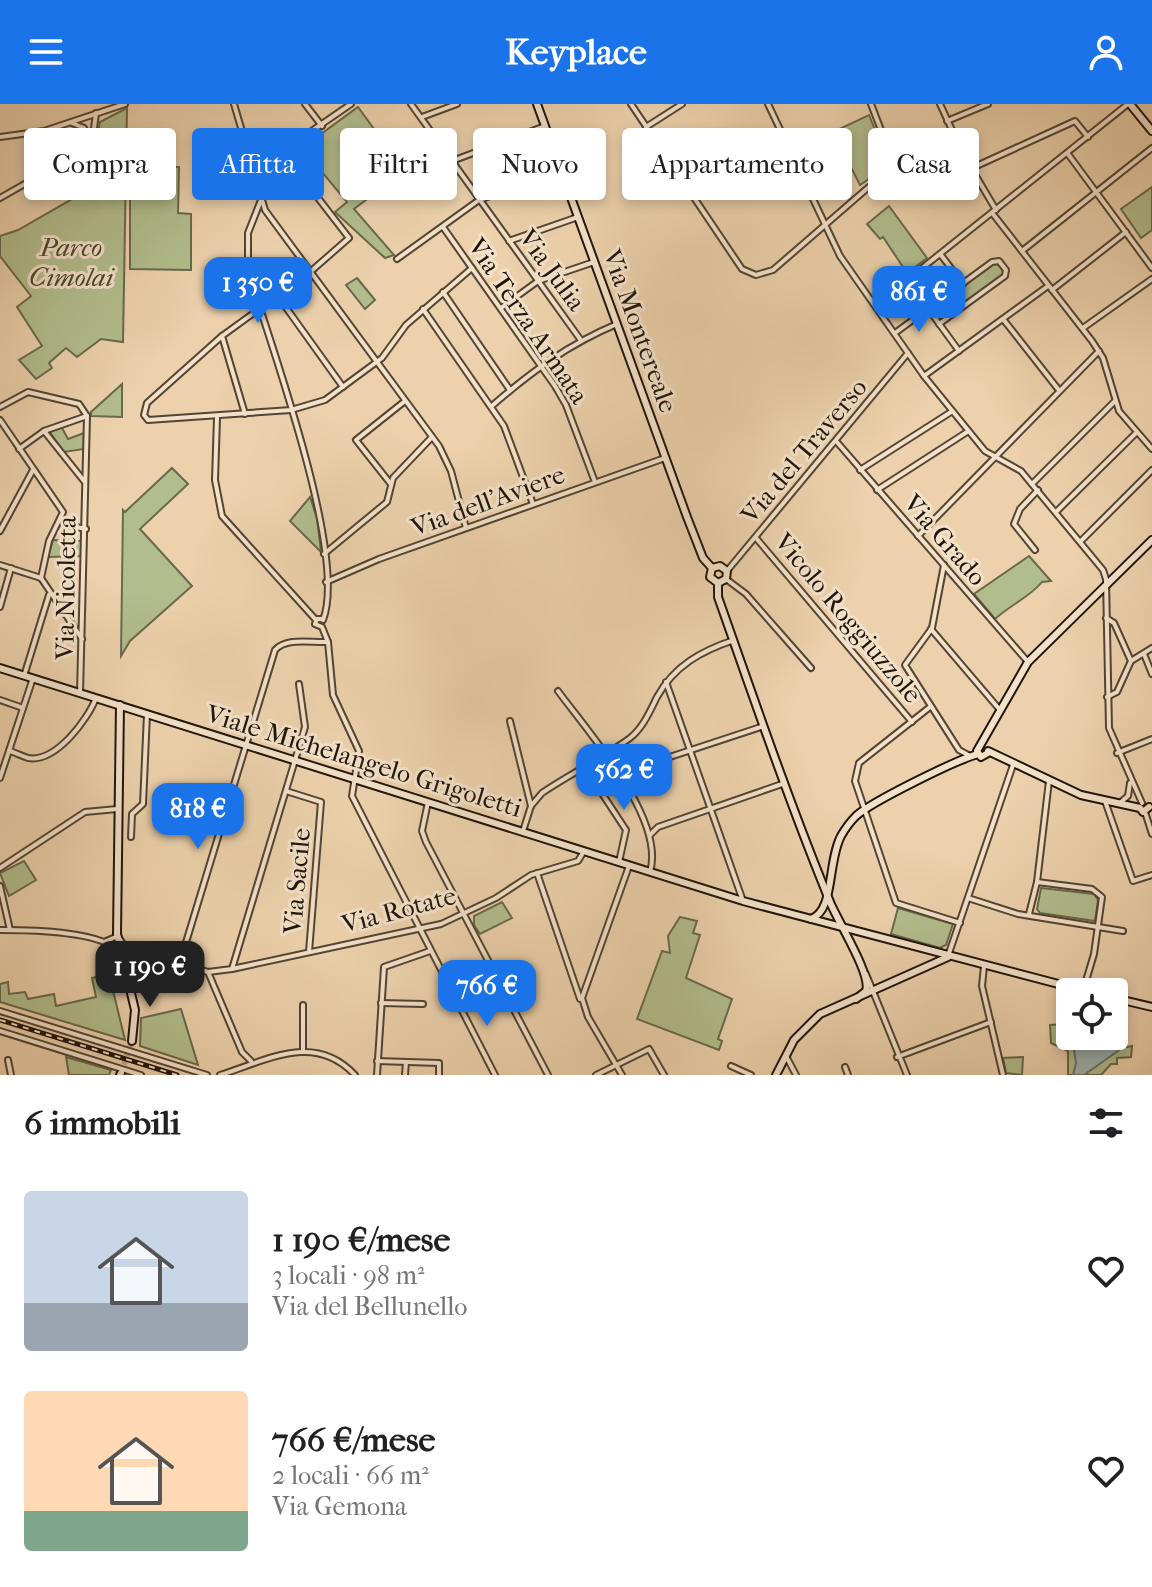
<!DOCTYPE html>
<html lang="it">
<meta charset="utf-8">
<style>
:root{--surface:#fff;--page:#f2f2f2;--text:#202124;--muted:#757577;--accent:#1a73e8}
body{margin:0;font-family:"IM FELL French Canon",serif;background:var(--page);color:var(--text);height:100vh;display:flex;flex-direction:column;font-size:30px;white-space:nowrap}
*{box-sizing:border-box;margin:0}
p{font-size:26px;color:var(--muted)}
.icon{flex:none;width:44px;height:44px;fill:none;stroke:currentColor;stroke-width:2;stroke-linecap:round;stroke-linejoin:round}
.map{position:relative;height:971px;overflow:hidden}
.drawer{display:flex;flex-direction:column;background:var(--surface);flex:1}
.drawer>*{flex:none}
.banner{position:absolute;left:24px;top:24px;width:1104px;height:72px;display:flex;gap:16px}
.fabs{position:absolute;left:1056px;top:874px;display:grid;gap:16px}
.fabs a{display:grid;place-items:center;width:72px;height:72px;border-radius:8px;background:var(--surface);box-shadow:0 4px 12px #0003;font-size:40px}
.price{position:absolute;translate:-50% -68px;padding:0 18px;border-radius:16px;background:var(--accent);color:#fff;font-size:26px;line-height:52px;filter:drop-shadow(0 2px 4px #0008)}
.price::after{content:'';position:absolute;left:50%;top:48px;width:24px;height:18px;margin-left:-12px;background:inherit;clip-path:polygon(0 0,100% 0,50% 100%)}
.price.active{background:#222;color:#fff}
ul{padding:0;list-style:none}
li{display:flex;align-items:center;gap:24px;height:200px;padding:0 24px}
li span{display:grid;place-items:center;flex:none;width:224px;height:160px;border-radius:8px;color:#555}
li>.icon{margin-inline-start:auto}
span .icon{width:96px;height:96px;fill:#fffc;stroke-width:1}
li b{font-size:34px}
h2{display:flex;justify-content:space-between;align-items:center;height:96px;padding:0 24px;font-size:34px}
.pill{padding:0 28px;border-radius:8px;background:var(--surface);box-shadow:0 4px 12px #0003;font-size:28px;line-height:72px}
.pill.active{background:var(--accent);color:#fff}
header{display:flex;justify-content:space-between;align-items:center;height:104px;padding:0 24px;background:var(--accent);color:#fff;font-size:36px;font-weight:700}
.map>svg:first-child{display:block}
.green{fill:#b2bd8d;stroke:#69694c;stroke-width:2}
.water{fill:#9eb4b5;stroke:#6c7471;stroke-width:2}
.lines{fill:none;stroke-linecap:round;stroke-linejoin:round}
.secondary-tunnel{stroke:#c3ab8c;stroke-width:6;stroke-dasharray:6 3;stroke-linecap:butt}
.street-casing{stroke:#534433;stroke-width:8}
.secondary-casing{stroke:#20150b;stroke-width:10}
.street{stroke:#f3e1c9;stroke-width:4}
.secondary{stroke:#f3e1c9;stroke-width:6}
.rail-casing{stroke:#20150b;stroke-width:5}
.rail{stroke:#f3e1c9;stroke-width:2;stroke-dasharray:6;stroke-linecap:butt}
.labels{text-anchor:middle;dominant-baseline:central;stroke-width:6;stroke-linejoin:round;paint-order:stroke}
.park-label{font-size:26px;font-style:italic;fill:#4c4732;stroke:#f3e1c9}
.street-label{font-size:26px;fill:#20150b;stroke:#f3e1c9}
</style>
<header><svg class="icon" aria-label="menu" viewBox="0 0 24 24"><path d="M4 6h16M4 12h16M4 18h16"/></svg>Keyplace<svg class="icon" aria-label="person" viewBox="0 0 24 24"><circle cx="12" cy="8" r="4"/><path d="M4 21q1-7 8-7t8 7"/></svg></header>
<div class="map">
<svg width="1152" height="971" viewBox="0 0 1152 971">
<rect width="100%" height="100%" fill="#ecd1ac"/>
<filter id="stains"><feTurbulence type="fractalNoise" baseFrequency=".0025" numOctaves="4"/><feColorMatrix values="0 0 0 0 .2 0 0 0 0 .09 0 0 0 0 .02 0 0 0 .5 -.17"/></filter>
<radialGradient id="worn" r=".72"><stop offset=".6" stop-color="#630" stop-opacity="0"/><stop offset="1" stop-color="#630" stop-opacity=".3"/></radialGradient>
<g class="green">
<path d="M 358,3 L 393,51 L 420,32 L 429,49 L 354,105 L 394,151 L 385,154 L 335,108 L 347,98 L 302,44 Z"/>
<path d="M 127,4 L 123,238 L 101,235 L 77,253 L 66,244 L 49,259 L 52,264 L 36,275 L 19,256 L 42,242 L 17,203 L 31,192 L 0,152 L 0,132 L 18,126 L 105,76 L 107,66 L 96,40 L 100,18 Z"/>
<path d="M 869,11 L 889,61 L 860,81 L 833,28 Z"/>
<path d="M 130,63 L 179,63 L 178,109 L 191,110 L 191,166 L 130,165 Z"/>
<path d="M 1152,83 L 1152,126 L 1141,134 L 1121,105 Z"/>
<path d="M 889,102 L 927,154 L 907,169 L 883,133 L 880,135 L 867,120 Z"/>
<path d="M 999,157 L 1007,170 L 939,220 L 927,206 L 992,158 Z"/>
<path d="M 357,174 L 375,196 L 365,205 L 346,181 Z"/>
<path d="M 122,280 L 122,313 L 91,312 L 91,308 Z"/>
<path d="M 61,322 L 68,335 L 84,329 L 84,345 L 64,348 L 49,327 Z"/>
<path d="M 172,364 L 188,380 L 140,425 L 192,482 L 130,537 L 121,552 L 123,406 L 125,408 Z"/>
<path d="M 310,393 L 317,414 L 321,448 L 290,417 Z"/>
<path d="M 53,436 L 82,437 L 81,452 L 48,453 Z"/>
<path d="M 1029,452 L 1051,477 L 1042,478 C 1030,493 1010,501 995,515 L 974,490 Z"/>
<path d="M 24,757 L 36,776 L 9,792 L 0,769 Z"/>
<path d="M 1041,784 L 1094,790 L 1098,796 L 1095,817 L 1040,809 L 1037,805 Z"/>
<path d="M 502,798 L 512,814 L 480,830 L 474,821 L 474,812 Z"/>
<path d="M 898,804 L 953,820 L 946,841 L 940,844 L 891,830 Z"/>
<path d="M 680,813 L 697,817 L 693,829 L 700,831 L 686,874 L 732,895 L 718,935 L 722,937 L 719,946 L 637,915 L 662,847 L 670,849 L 668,832 Z"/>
<path d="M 109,870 L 125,936 L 0,898 L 0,880 L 8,878 L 9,890 L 25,888 L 28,895 L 54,890 L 56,902 L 96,893 L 92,874 Z"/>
<path d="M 181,905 L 198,961 L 140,942 L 141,914 Z"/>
<path d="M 1070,911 L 1070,932 L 1120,936 L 1127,943 L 1132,942 L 1131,953 L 1117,954 L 1117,960 L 1111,960 L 1101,971 L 1068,971 L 1068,947 L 1051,939 L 1050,921 L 1068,920 Z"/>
<path d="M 66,953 L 111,966 L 109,971 L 69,971 Z"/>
<path d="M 1023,953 L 1022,971 L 1006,969 L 1003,954 Z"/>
</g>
<path class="water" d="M 1072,932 L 1087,932 C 1094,948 1106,943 1119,939 L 1122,944 L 1084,971 L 1073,971 L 1076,959 Z"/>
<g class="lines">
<path class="secondary-tunnel" d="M 121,969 L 132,937"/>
<defs>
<g id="street">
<path d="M 234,0 L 265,106 L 439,342 L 451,367 L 466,424"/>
<path d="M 305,0 L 322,22"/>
<path d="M 411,0 L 580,235"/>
<path d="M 631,0 L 742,165 L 756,171 L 773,166 L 870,82 L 953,31"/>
<path d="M 768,0 L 840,152 L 924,272 L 985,347 L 1021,367 L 1103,466 L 1106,475 L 1109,624 L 1142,699"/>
<path d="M 871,0 L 896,65"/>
<path d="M 940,0 L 963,50 L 996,106"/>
<path d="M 422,13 L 457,0"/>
<path d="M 947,17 L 988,0"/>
<path d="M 72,19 L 84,24 L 88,35 L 93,32 L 96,9"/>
<path d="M 646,23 L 682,0"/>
<path d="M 0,33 L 44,27 L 125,0"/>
<path d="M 284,50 L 349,134 L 309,169 L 222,232 L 147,299 L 144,311 L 148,316 L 291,306 L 325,296 L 382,254 L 406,221 L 472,164"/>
<path d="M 1068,50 L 1152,164"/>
<path d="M 452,57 L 545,22"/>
<path d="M 972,64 L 1075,17 L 1088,33"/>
<path d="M 255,74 L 300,35 L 351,0"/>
<path d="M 0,94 L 79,49 L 88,35"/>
<path d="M 261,96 L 248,129 L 248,167 C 270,238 348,452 323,516"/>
<path d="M 993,110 L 1092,237 L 1103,254 L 1119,307 L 1152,345"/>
<path d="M 443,123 L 555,282 L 566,301 L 595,378"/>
<path d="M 509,137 L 578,113"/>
<path d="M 1022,147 L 1152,44"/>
<path d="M 941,151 L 963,180"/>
<path d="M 397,155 L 479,96 L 561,67"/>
<path d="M 908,177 L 959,247"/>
<path d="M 1052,186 L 1126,128"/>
<path d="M 443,188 L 510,286"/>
<path d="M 277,191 L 343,283"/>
<path d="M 877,200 L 1128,0"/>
<path d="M 501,204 L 538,177 L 594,158"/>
<path d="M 423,205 L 504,322 L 533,400"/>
<path d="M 1003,215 L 1058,285"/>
<path d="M 1083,224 L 1152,175"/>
<path d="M 895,229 L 992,158 L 999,157 L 1006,166 L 1005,172 L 939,220"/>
<path d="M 222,232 L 245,310"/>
<path d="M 924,272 L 1048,182"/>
<path d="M 493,301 C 531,268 569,240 617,220"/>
<path d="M 0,303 L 28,288 L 79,300 L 87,312 L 80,589"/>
<path d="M 217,314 L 215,376 L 222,412 L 316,516"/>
<path d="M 0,316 L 63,408 L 49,437 L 41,474"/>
<path d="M 44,327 L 84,377"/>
<path d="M 836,337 L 1028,558"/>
<path d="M 19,345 L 44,327 L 87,312"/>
<path d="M 860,366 L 951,308"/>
<path d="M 390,379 L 356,336 L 405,297"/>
<path d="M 1032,380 L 1115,297"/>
<path d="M 877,386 L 967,328"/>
<path d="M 1057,407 L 1137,328"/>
<path d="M 62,415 L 66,421 L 86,425"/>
<path d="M 0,427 L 33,366"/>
<path d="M 918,432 L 1099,247"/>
<path d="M 756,434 L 912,618"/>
<path d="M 1081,437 L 1152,366"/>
<path d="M 1035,446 L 1014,420 L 1020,405 L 1038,386"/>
<path d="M 324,450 L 387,398 L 393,374 L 432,333"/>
<path d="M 0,461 L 41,474 L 82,535"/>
<path d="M 944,461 L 932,524 L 905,561 L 959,646 L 970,652"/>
<path d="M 727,467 L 908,249"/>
<path d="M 726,475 L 746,490 L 811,564"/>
<path d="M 326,478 L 379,455 L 665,354"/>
<path d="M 0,503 L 11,464"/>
<path d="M 1106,514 L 1114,519 L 1131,557"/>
<path d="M 323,515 L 317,515 L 315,520 L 322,523 L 328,538 L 333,591 L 359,647 L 352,692 L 495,971"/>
<path d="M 931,525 L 1000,606"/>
<path d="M 1144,550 L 1152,570"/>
<path d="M 24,572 L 49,491"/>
<path d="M 666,578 L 743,797"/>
<path d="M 558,587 C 588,628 666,715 650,768"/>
<path d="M 1107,593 L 1117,588 L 1131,557 L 1152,544"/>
<path d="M 0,596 L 23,604"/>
<path d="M 930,603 L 859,659 L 855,677 L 896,799 L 960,819"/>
<path d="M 510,617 L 531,702"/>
<path d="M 10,647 C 16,649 22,652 28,654 C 56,659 88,615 96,594"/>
<path d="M 1117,649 L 1152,635"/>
<path d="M 584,662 L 626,726 L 619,758"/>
<path d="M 618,670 L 764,622"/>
<path d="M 0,674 L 33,574"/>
<path d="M 286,687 L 321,698 L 309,848"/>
<path d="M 1105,697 L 1133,777 L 1152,771"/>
<path d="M 428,698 L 422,727 L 426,738 L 548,971"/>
<path d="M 1121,698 L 1128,692 L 1130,679"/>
<path d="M 1145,708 L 1152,730"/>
<path d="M 523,727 L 531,702 L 542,689 C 570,670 603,654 630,634 C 643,624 650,607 657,593 C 674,562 701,547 734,536"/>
<path d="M 650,731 L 658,723 L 785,679"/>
<path d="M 131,733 L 132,710 L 143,700 L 147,610"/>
<path d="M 0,764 L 85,708 L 117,705"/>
<path d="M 537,769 L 580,895"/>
<path d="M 1037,778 L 1092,785 L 1102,793 L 1094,850 L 1083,887"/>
<path d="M 0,782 L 10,826"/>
<path d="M 968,794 L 1018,810 L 1123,827"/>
<path d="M 1029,810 L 1037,778 L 1049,677"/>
<path d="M 0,826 C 27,826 107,826 122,851 L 132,845"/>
<path d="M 104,838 L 118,832 L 123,840 L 135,845 L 208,868 L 232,865 L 441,820 L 496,794 L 531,771 L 578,757 L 584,747"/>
<path d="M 948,852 L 1013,661"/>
<path d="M 180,858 L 275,546 C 287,533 311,539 328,538"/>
<path d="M 984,862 L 982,882 L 1003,971"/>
<path d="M 232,865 L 305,623 L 299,580"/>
<path d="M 208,868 L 242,948 L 251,957"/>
<path d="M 866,870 L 907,971"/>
<path d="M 381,899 L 423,900"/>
<path d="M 303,901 L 303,946"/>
<path d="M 0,907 L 207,971"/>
<path d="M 0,927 L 141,971"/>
<path d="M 786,952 L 796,971"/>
<path d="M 897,953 L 991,918"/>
<path d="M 8,956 L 11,971"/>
<path d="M 377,957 L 439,959 L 439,971"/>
<path d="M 731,962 L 751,971"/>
<path d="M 845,963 L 848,971"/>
<path d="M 220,971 C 266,957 314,927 355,971"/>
<path d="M 377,971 L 384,863 L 430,847"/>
<path d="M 405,971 L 406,958"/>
<path d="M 596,971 L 649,945 L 664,971"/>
<path d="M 622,971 L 588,913 L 582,894 L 629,762"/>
</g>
<g id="secondary">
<path d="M 537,0 L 687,413 L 703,454 L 712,464"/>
<path d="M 1130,0 L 1152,27"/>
<path d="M 712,464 L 720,462 L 727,467 L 726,475 L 718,479"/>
<path d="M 712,464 L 710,473 L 718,479"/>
<path d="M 718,479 L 718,493 C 754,595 789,698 830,798 C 838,818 872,871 866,887 L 856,895"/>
<path d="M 0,564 L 743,797 L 1089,888"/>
<path d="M 120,601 L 117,830 L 135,906 L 132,937"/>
<path d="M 988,647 L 1081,691 L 1140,704 L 1143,708 L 1149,703"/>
<path d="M 988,649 L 981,653 L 977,647 L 1028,558 L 1152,436"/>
<path d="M 811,815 C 835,806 827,759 841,732 C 845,725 850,718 856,712 C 871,698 956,656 978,650"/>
<path d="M 1114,894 L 1152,903"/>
<path d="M 120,971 L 121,969"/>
<path d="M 776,971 L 794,936 L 820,910 L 948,853"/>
</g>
</defs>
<use href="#street" class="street-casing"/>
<use href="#secondary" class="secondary-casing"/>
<use href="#street" class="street"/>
<use href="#secondary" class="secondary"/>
<defs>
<path id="rail" d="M 0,916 L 177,971"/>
</defs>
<use href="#rail" class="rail-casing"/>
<use href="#rail" class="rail"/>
</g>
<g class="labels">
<g class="park-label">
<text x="71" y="143">Parco<tspan x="71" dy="30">Cimolai</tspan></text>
</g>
<g class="street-label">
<text transform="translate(552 166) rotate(54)">Via Julia</text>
<text transform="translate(528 217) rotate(56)">Via Terza Armata</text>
<text transform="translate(640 227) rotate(70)">Via Montereale</text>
<text transform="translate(804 347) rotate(-50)">Via del Traverso</text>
<text transform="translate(488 397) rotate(-20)">Via dell'Aviere</text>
<text transform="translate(945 436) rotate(49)">Via Grado</text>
<text transform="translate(66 484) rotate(-89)">Via Nicoletta</text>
<text transform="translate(848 514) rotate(50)">Vicolo Roggiuzzole</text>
<text transform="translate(364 657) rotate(17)">Viale Michelangelo Grigoletti</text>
<text transform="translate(297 777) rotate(-85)">Via Sacile</text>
<text transform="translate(399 806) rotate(-15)">Via Rotate</text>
</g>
</g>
<rect width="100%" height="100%" filter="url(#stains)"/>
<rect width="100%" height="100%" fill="url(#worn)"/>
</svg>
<div class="fabs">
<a><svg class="icon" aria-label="locate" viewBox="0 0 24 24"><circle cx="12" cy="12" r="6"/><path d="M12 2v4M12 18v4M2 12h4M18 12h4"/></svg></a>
</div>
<b class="price" style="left:258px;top:221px">1 350 €</b>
<b class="price" style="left:919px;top:230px">861 €</b>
<b class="price" style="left:624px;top:708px">562 €</b>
<b class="price" style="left:198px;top:747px">818 €</b>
<b class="price active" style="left:150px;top:905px">1 190 €</b>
<b class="price" style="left:487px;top:924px">766 €</b>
<div class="banner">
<a class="pill">Compra</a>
<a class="pill active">Affitta</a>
<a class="pill">Filtri</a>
<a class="pill">Nuovo</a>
<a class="pill">Appartamento</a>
<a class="pill">Casa</a>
</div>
</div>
<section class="drawer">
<h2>6 immobili<svg class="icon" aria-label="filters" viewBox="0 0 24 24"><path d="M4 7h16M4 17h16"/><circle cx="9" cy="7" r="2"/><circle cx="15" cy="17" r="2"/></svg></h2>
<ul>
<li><span style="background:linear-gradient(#c9d6e8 70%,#9aa5b1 0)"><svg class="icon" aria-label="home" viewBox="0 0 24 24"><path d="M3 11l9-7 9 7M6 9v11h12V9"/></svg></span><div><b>1 190 €/mese</b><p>3 locali · 98 m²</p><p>Via del Bellunello</p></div><svg class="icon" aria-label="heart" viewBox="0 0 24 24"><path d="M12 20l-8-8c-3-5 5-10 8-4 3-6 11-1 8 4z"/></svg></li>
<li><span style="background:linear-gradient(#ffd9b3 75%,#7fa58c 0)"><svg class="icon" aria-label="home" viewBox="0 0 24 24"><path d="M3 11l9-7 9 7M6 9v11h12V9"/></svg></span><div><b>766 €/mese</b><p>2 locali · 66 m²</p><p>Via Gemona</p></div><svg class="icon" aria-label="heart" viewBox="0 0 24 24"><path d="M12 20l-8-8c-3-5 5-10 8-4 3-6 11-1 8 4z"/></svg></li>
</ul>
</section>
